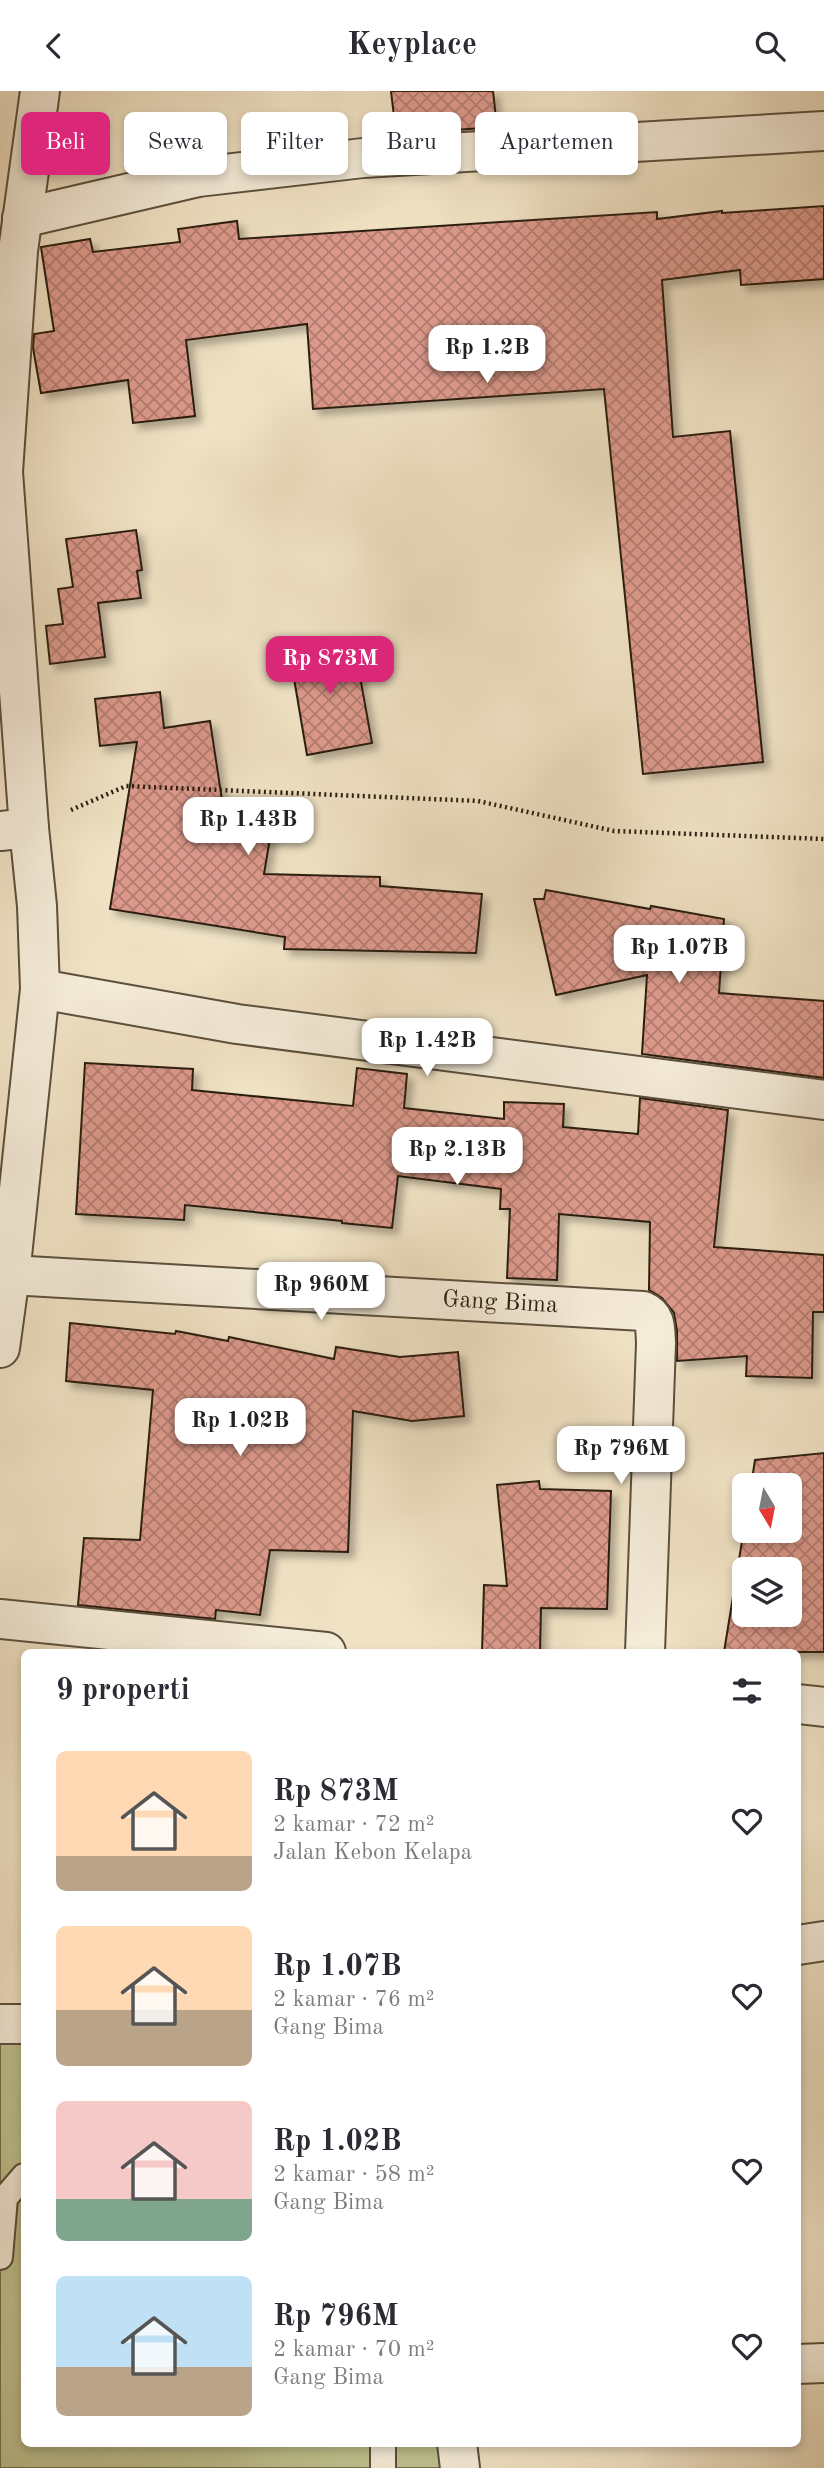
<!DOCTYPE html>
<html lang="id">
<meta charset="utf-8">
<style>
:root{--surface:#fff;--page:#f7f7f7;--text:#2b2b33;--muted:#7c7c81;--accent:#db2777}
body{margin:0;font-family:"Old Standard TT",serif;background:var(--page);color:var(--text);height:100vh;display:flex;flex-direction:column;font-size:26px;white-space:nowrap}
*{box-sizing:border-box;margin:0}
p{font-size:23px;color:var(--muted)}
.icon{flex:none;width:38px;height:38px;fill:none;stroke:currentColor;stroke-width:2;stroke-linecap:round;stroke-linejoin:round}
.map{position:relative;flex:1;overflow:hidden}
.details{position:absolute;left:21px;top:1558px;width:780px;height:798px;display:flex;flex-direction:column;background:var(--surface);border-radius:10px;box-shadow:0 4px 10px #0003}
.details>*{flex:none}
.hud{position:absolute;left:21px;top:21px;width:782px;height:63px;display:flex;gap:14px}
.needle{width:46px;rotate:170deg}
.tools{position:absolute;left:732px;top:1382px;display:grid;gap:14px}
.tools a{display:grid;place-items:center;width:70px;height:70px;border-radius:10px;background:var(--surface);box-shadow:0 4px 10px #0003;font-size:35px}
.price{position:absolute;translate:-50% -60px;padding:0 16px;border-radius:14px;background:#fff;color:#222;font-size:23px;line-height:46px;filter:drop-shadow(0 2px 4px #0008)}
.price::after{content:'';position:absolute;left:50%;top:42px;width:21px;height:16px;margin-left:-10px;background:inherit;clip-path:polygon(0 0,100% 0,50% 100%)}
.price.on{background:var(--accent);color:#fff}
ul{padding:0;list-style:none}
li{display:flex;align-items:center;gap:21px;height:175px;padding:0 35px}
li span{display:grid;place-items:center;flex:none;width:196px;height:140px;border-radius:10px;color:#555}
li>.icon{margin-inline-start:auto}
span .icon{width:84px;height:84px;fill:#fffc;stroke-width:1}
li b{font-size:30px}
h2{display:flex;justify-content:space-between;align-items:center;height:84px;padding:0 35px;font-size:30px}
.pill{padding:0 24px;border-radius:10px;background:var(--surface);box-shadow:0 4px 10px #0003;font-size:24px;line-height:63px}
.pill.on{background:var(--accent);color:#fff}
header{display:flex;justify-content:space-between;align-items:center;height:91px;padding:0 35px;background:var(--surface);font-size:32px;font-weight:800}
.map>svg:first-child{display:block}
.park{fill:#bfc290;stroke:#757050;stroke-width:2}
.building{fill:url(#building-cross-hatch);stroke:#2b1f10;stroke-width:2;fill-rule:evenodd;filter:url(#shadow)}
.lines{fill:none;stroke-linecap:round;stroke-linejoin:round}
.service-casing{stroke:#5c503d;stroke-width:28}
.minor-casing{stroke:#5c503d;stroke-width:42}
.tertiary-casing{stroke:#5c503d;stroke-width:42}
.path{stroke:#2b1f10;stroke-width:4.5;stroke-dasharray:2 3.5;stroke-linecap:butt}
.service{stroke:#f5ecd9;stroke-width:24}
.minor{stroke:#f5ecd9;stroke-width:38}
.tertiary{stroke:#f5ecd9;stroke-width:38}
.labels{text-anchor:middle;dominant-baseline:central;stroke-width:5;stroke-linejoin:round;paint-order:stroke}
.street-label{font-size:24px;fill:#2b1f10;stroke:#f5ecd9}
</style>
<header><svg class="icon" aria-label="back" viewBox="0 0 24 24"><path d="M15 5l-7 7 7 7"/></svg>Keyplace<svg class="icon" aria-label="search" viewBox="0 0 24 24"><circle cx="10" cy="10" r="6"/><path d="M15 15l6 6"/></svg></header>
<div class="map">
<svg width="824" height="2377" viewBox="0 0 824 2377">
<defs>
<pattern id="building-cross-hatch" width="8" height="8" patternUnits="userSpaceOnUse" patternTransform="scale(1.75)"><rect width="8" height="8" fill="#dc998b"/><path d="M0 0l8 8M0 8l8-8" fill="none" stroke="#b37c70"/></pattern>
<filter id="shadow"><feDropShadow dx="6" dy="6" stdDeviation="3.5" flood-color="#0004"/></filter>
</defs>
<rect width="100%" height="100%" fill="#f0e2c4"/>
<filter id="stains"><feTurbulence type="fractalNoise" baseFrequency=".00286" numOctaves="4"/><feColorMatrix values="0 0 0 0 .2 0 0 0 0 .09 0 0 0 0 .02 0 0 0 .5 -.17"/></filter>
<radialGradient id="worn" r=".72"><stop offset=".6" stop-color="#630" stop-opacity="0"/><stop offset="1" stop-color="#630" stop-opacity=".3"/></radialGradient>
<path class="park" d="M 24,1946 L 24,2352 L 464,2352 L 469,2377 L 0,2377 L 0,1947 Z"/>
<g class="building">
<path d="M 391,0 L 493,0 L 497,36 L 396,43 Z"/>
<path d="M 824,115 L 824,188 L 741,194 L 740,179 L 662,189 L 673,346 L 730,340 L 763,671 L 643,683 L 604,298 L 313,318 L 307,233 L 186,249 L 195,325 L 133,332 L 128,289 L 41,302 L 33,257 L 34,243 L 54,240 L 41,156 L 90,148 L 93,161 L 180,151 L 178,138 L 237,130 L 239,148 L 657,121 L 657,128 L 722,120 L 722,122 Z"/>
<path d="M 136,439 L 142,479 L 137,480 L 141,507 L 98,512 L 105,566 L 50,573 L 46,535 L 63,533 L 58,498 L 73,496 L 66,448 Z"/>
<path d="M 353,547 L 372,652 L 307,664 L 289,558 Z"/>
<path d="M 160,601 L 164,637 L 210,630 L 224,722 L 273,729 L 264,783 L 380,786 L 380,795 L 482,803 L 476,862 L 284,858 L 285,846 L 110,818 L 137,651 L 100,655 L 95,608 Z"/>
<path d="M 546,799 L 650,818 L 651,815 L 724,828 L 719,902 L 824,910 L 824,987 L 642,963 L 647,884 L 556,904 L 534,808 L 544,808 Z"/>
<path d="M 85,972 L 193,978 L 192,999 L 353,1015 L 357,977 L 407,983 L 404,1017 L 504,1028 L 504,1011 L 564,1013 L 563,1036 L 638,1043 L 640,1007 L 728,1019 L 714,1156 L 824,1164 L 824,1221 L 813,1221 L 812,1287 L 746,1285 L 747,1265 L 677,1270 L 677,1240 L 674,1222 L 662,1207 L 649,1199 L 650,1131 L 559,1123 L 557,1189 L 507,1187 L 510,1118 L 500,1118 L 501,1098 L 398,1085 L 392,1137 L 342,1132 L 342,1130 L 185,1114 L 184,1129 L 76,1123 Z"/>
<path d="M 70,1232 L 175,1243 L 176,1240 L 228,1250 L 229,1246 L 334,1268 L 336,1256 L 400,1266 L 458,1261 L 464,1325 L 412,1330 L 353,1320 L 348,1461 L 270,1459 L 260,1524 L 216,1519 L 215,1528 L 78,1514 L 84,1447 L 140,1449 L 153,1299 L 66,1290 Z"/>
<path d="M 824,1362 L 824,1561 L 724,1561 L 744,1438 L 744,1440 L 789,1440 L 789,1395 L 751,1395 L 755,1369 ZM 744,1479 L 789,1479 L 789,1524 L 744,1524 Z"/>
<path d="M 539,1390 L 540,1398 L 611,1400 L 607,1518 L 541,1517 L 540,1561 L 482,1561 L 484,1494 L 507,1495 L 497,1394 Z"/>
</g>
<g class="lines">
<defs>
<g id="service">
<path d="M 0,2166 L 5,2107 L 24,2085"/>
<path d="M 383,2377 L 383,2352"/>
</g>
<g id="minor">
<path d="M 22,127 L 198,86 L 363,67 L 824,40"/>
<path d="M 0,740 L 29,737"/>
<path d="M 40,898 L 237,933 L 824,1009"/>
<path d="M 10,1184 L 643,1220 C 657,1226 655,1238 656,1252 L 645,1561"/>
<path d="M 0,1528 L 326,1561"/>
<path d="M 798,1613 L 824,1616"/>
<path d="M 798,2273 L 824,2272"/>
<path d="M 457,2352 L 460,2377"/>
</g>
<g id="tertiary">
<path d="M 0,1257 L 10,1184 L 40,898 L 37,815 L 29,737 L 3,381 L 18,160 L 40,0"/>
<path d="M 798,1854 L 824,1850"/>
<path d="M 0,1933 L 24,1933"/>
</g>
</defs>
<use href="#service" class="service-casing"/>
<use href="#minor" class="minor-casing"/>
<use href="#tertiary" class="tertiary-casing"/>
<path class="path" d="M 71,719 L 126,695 L 478,710 L 614,740 L 824,748"/>
<use href="#service" class="service"/>
<use href="#minor" class="minor"/>
<use href="#tertiary" class="tertiary"/>
</g>
<g class="labels">
<g class="street-label">
<text transform="translate(500 1212) rotate(3)">Gang Bima</text>
</g>
</g>
<rect width="100%" height="100%" filter="url(#stains)"/>
<rect width="100%" height="100%" fill="url(#worn)"/>
</svg>
<div class="tools">
<a><svg class="needle" viewBox="-14 -14 28 28"><path d="M0-13l5 13h-10z" fill="#e53935"/><path d="M0 13l5-13h-10z" fill="#7c7c81"/></svg></a>
<a><svg class="icon" aria-label="layers" viewBox="0 0 24 24"><path d="M12 4l9 5-9 5-9-5zM3 14l9 5 9-5"/></svg></a>
</div>
<b class="price" style="left:487px;top:294px">Rp 1.2B</b>
<b class="price on" style="left:330px;top:605px">Rp 873M</b>
<b class="price" style="left:248px;top:766px">Rp 1.43B</b>
<b class="price" style="left:679px;top:894px">Rp 1.07B</b>
<b class="price" style="left:427px;top:987px">Rp 1.42B</b>
<b class="price" style="left:457px;top:1096px">Rp 2.13B</b>
<b class="price" style="left:321px;top:1231px">Rp 960M</b>
<b class="price" style="left:240px;top:1367px">Rp 1.02B</b>
<b class="price" style="left:621px;top:1395px">Rp 796M</b>
<div class="hud">
<a class="pill on">Beli</a>
<a class="pill">Sewa</a>
<a class="pill">Filter</a>
<a class="pill">Baru</a>
<a class="pill">Apartemen</a>
</div>
<section class="details">
<h2>9 properti<svg class="icon" aria-label="filters" viewBox="0 0 24 24"><path d="M4 7h16M4 17h16"/><circle cx="9" cy="7" r="2"/><circle cx="15" cy="17" r="2"/></svg></h2>
<ul>
<li><span style="background:linear-gradient(#ffd9b3 75%,#b9a48a 0)"><svg class="icon" aria-label="home" viewBox="0 0 24 24"><path d="M3 11l9-7 9 7M6 9v11h12V9"/></svg></span><div><b>Rp 873M</b><p>2 kamar · 72 m²</p><p>Jalan Kebon Kelapa</p></div><svg class="icon" aria-label="heart" viewBox="0 0 24 24"><path d="M12 20l-8-8c-3-5 5-10 8-4 3-6 11-1 8 4z"/></svg></li>
<li><span style="background:linear-gradient(#ffd9b3 60%,#b9a48a 0)"><svg class="icon" aria-label="home" viewBox="0 0 24 24"><path d="M3 11l9-7 9 7M6 9v11h12V9"/></svg></span><div><b>Rp 1.07B</b><p>2 kamar · 76 m²</p><p>Gang Bima</p></div><svg class="icon" aria-label="heart" viewBox="0 0 24 24"><path d="M12 20l-8-8c-3-5 5-10 8-4 3-6 11-1 8 4z"/></svg></li>
<li><span style="background:linear-gradient(#f6c9c9 70%,#7fa58c 0)"><svg class="icon" aria-label="home" viewBox="0 0 24 24"><path d="M3 11l9-7 9 7M6 9v11h12V9"/></svg></span><div><b>Rp 1.02B</b><p>2 kamar · 58 m²</p><p>Gang Bima</p></div><svg class="icon" aria-label="heart" viewBox="0 0 24 24"><path d="M12 20l-8-8c-3-5 5-10 8-4 3-6 11-1 8 4z"/></svg></li>
<li><span style="background:linear-gradient(#bfe0f5 65%,#b9a48a 0)"><svg class="icon" aria-label="home" viewBox="0 0 24 24"><path d="M3 11l9-7 9 7M6 9v11h12V9"/></svg></span><div><b>Rp 796M</b><p>2 kamar · 70 m²</p><p>Gang Bima</p></div><svg class="icon" aria-label="heart" viewBox="0 0 24 24"><path d="M12 20l-8-8c-3-5 5-10 8-4 3-6 11-1 8 4z"/></svg></li>
</ul>
</section>
</div>
